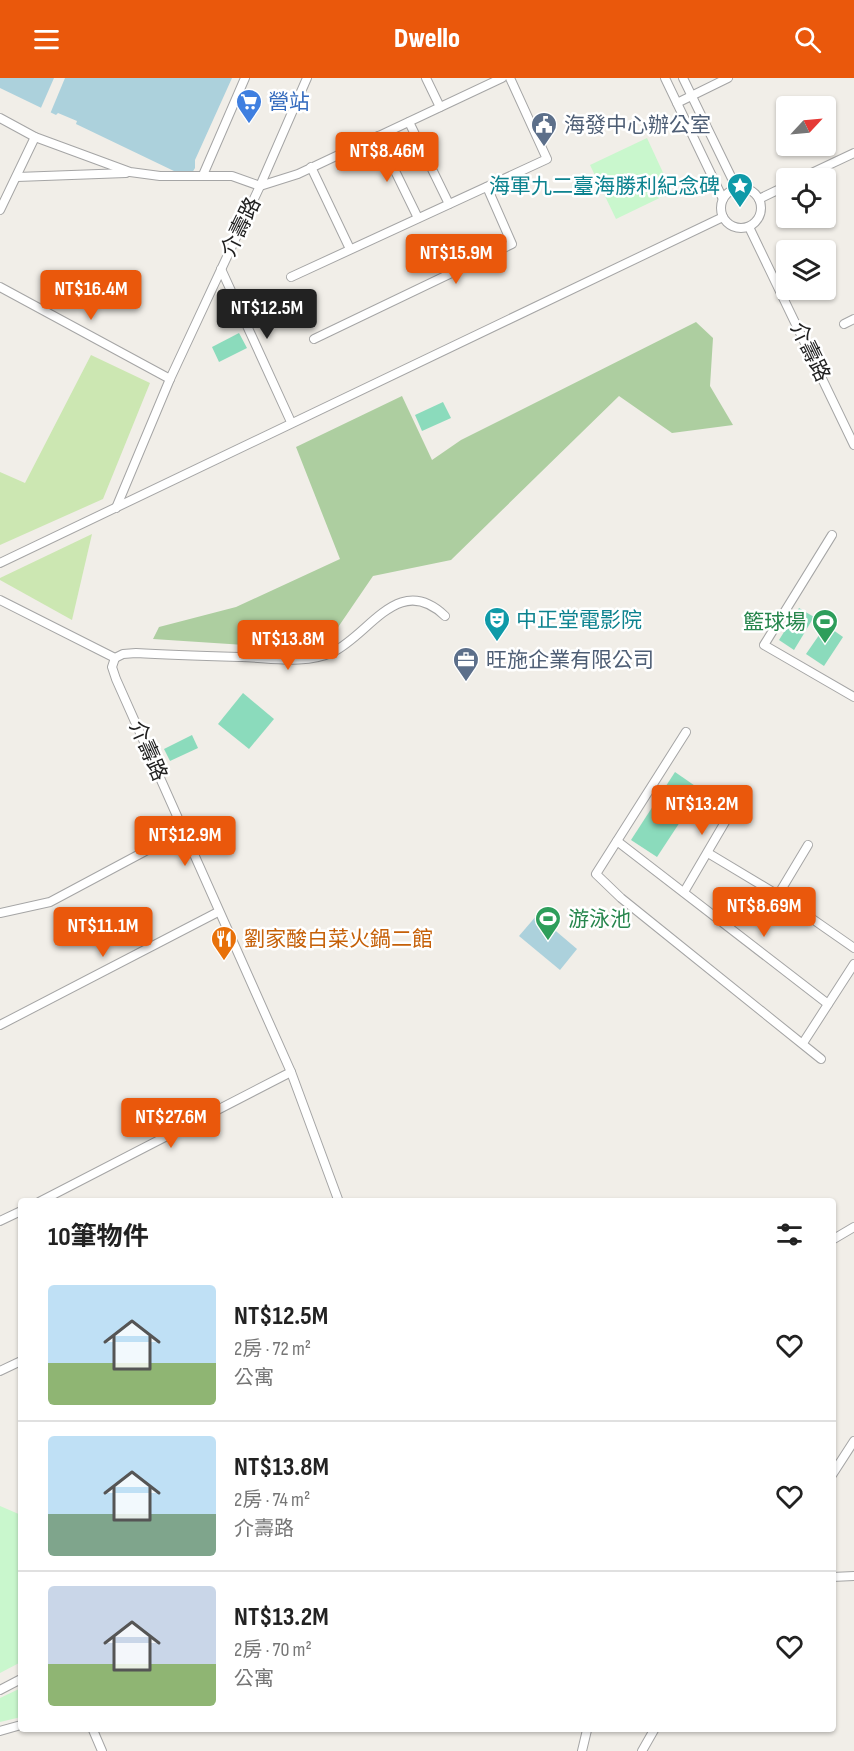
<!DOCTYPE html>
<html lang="zh-TW">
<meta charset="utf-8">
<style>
:root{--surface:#fff;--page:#f2f2f2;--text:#222;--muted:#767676;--line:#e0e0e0;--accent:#ea580c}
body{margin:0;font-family:"Sofia Sans Condensed","Noto Sans TC",sans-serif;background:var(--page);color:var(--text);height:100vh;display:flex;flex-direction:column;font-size:22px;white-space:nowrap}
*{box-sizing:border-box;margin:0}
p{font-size:20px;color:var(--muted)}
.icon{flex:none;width:33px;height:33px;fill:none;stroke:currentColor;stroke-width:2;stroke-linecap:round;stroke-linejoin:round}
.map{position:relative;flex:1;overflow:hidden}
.details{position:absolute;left:18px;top:1120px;width:818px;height:534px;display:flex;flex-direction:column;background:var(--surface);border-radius:6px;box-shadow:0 2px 4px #0004}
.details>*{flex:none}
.needle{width:39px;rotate:64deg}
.buttons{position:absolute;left:776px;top:18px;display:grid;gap:12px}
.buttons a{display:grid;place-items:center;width:60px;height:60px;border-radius:6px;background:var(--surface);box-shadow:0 2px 4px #0004;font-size:30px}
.price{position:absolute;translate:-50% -51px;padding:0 14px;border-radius:6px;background:var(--accent);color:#fff;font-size:20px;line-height:39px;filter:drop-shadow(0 2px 3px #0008)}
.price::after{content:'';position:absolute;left:50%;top:36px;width:18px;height:14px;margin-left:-9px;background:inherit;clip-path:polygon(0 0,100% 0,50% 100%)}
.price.on{background:#222;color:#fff}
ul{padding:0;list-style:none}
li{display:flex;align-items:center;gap:18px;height:150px;padding:0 30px}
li+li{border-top:2px solid var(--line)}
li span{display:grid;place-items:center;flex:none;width:168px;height:120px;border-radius:6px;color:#555}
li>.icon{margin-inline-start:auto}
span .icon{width:72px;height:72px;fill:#fffc;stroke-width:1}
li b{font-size:26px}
h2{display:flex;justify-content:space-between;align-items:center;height:72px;padding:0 30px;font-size:26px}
header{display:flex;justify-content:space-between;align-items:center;height:78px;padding:0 30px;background:var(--accent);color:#fff;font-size:27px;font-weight:800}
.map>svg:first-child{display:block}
.grass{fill:#cce7b2}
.forest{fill:#adcea0}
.park{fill:#c9f7cd}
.pitch{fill:#8bdbbc}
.water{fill:#acd1dc}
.pier{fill:#f1eee8}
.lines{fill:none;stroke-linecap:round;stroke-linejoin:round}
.minor-casing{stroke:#a5a5a5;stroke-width:10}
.minor{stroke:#fff;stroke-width:8}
.labels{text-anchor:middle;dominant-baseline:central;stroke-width:5;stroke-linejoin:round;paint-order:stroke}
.shop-label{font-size:21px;fill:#366cbe;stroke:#fff;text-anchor:start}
.service-label{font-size:21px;fill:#4e5e75;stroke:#fff;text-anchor:start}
.culture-label{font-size:21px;fill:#0d838f;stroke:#fff;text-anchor:end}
.street-label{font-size:21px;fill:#212121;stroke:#fff}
.leisure-label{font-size:21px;fill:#27864d;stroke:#fff;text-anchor:end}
.food-label{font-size:21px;fill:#c56008;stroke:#fff;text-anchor:start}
</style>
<header><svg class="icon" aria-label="menu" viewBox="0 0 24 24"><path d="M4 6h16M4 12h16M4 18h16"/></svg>Dwello<svg class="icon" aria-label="search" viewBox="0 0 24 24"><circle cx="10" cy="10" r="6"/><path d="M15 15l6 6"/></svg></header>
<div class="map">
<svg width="854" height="1673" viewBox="0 0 854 1673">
<rect width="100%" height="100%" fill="#f1eee8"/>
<g class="grass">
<path d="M 91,277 L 150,305 L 103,421 L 0,467 L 0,394 L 25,405 Z"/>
<path d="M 92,456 L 72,542 L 0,502 L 0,500 Z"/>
</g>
<path class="forest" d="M 696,244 L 713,260 L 710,308 L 733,347 L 672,355 L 619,318 L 451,482 L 373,498 L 330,561 L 307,571 L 153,561 L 159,549 L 236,529 L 340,481 L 296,369 L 402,318 L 432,382 L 461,362 Z"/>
<g class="park">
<path d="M 647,60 L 672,114 L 616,141 L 590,87 Z"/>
<path d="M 0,1428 L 21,1437 L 21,1584 L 0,1595 Z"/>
<path d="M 21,1610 L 21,1639 L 0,1644 L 0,1620 Z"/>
</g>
<g class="pitch">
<path d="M 239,255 L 247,270 L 219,284 L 212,269 Z"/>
<path d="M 443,324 L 451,340 L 422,353 L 415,337 Z"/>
<path d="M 799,530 L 814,539 L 794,572 L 779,562 Z"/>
<path d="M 826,547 L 843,559 L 824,588 L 806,576 Z"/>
<path d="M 243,615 L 274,641 L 249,671 L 218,646 Z"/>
<path d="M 192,657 L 198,670 L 170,683 L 164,671 Z"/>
<path d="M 675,694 L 701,712 L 657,779 L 631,762 Z"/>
</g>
<g class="water">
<path d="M 0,0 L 232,0 L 195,82 L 195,90 L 192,95 L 176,94 L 76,46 L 77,43 L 58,35 L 56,37 L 0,10 Z"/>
<path d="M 537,837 L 577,871 L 560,892 L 519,858 Z"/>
</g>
<path class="pier" d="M 54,0 L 65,0 L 50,36 L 40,32 Z"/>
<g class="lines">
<defs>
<g id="minor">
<path d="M 426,0 L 440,29"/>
<path d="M 665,0 L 723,121"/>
<path d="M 683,0 L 737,111"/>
<path d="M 677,25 L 728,0"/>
<path d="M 0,40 L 35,59 L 130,94 L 160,98 L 232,98 L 260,108 L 298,96 L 502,0"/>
<path d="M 409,44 L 449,126"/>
<path d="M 378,58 L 418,140"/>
<path d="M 311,89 L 350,171"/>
<path d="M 203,97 L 245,0"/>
<path d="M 17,99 L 126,95"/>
<path d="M 801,100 L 854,75"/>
<circle cx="741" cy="130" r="20"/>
<path d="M 759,121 L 786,108"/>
<path d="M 0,132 L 35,59"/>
<path d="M 749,149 L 854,367"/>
<path d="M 221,191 L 291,344"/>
<path d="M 291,199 L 547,81 L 510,0"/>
<path d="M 0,209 L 170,301"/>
<path d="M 844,246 L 854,241"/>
<path d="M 314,261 L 512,166 L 487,109"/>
<path d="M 116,430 L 170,301 L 260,108 L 307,0"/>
<path d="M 832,457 L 764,567 L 854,619"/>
<path d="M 0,485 L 723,139"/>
<path d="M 0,522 L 115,580"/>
<path d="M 115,580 L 112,589 L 116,601 L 291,994 L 339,1124"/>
<path d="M 115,580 L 123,576 L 136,575 C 171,577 207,578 242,579 C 271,580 306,587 333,574 C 370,556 399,494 445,538"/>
<path d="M 686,654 L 596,796 L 621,820 L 821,981"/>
<path d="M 617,763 L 828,926"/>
<path d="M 708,775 L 778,817 L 854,870"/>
<path d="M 684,814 L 742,715"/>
<path d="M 778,817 L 808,767"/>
<path d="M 0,835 L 50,824 L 183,753"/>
<path d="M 0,947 L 218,834"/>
<path d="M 803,965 L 854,886"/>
<path d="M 39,1124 L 291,994"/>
<path d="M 0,1143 L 21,1133"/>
<path d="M 832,1162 L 854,1149"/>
<path d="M 0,1293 L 21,1283"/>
<path d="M 832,1397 L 854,1363"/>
<path d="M 832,1499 L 854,1498"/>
<path d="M 0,1612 L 21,1601"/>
<path d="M 93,1652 L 102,1673"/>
<path d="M 0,1653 L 21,1647"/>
<path d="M 582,1673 L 587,1652"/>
<path d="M 642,1673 L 654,1652"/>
</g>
</defs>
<use href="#minor" class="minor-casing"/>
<use href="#minor" class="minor"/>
</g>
<defs>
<symbol id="supermarket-pin" viewBox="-11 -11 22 30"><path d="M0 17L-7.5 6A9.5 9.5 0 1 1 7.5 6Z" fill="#3f7fe0" stroke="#fff"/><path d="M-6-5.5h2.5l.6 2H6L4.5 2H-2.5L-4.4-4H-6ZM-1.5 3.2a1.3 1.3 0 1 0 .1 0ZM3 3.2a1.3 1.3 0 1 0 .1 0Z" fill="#fff"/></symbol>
<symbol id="civic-pin" viewBox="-11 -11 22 30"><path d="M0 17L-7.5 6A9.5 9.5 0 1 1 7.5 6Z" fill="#5c6f8a" stroke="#fff"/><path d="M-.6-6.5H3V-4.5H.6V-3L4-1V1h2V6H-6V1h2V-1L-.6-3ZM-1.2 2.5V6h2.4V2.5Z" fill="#fff"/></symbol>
<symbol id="sight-pin" viewBox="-11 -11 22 30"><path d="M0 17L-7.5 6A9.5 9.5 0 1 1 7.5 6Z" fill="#0f9aa8" stroke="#fff"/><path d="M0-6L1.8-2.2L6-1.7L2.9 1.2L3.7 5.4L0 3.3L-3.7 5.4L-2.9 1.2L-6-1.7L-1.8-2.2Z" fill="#fff"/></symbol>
<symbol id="theatre-pin" viewBox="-11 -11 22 30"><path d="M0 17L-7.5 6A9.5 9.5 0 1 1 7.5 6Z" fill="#0f9aa8" stroke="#fff"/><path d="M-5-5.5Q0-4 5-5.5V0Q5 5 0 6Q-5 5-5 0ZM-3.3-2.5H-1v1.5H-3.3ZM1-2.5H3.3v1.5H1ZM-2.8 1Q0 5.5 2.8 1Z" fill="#fff"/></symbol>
<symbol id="stadium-pin" viewBox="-11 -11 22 30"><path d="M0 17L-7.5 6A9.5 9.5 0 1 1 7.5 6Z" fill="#2e9e5b" stroke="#fff"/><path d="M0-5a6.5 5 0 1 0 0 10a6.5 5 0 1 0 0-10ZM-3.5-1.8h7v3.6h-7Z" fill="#fff"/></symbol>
<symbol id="office-pin" viewBox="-11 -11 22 30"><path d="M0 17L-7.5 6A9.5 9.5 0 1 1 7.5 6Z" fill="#5c6f8a" stroke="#fff"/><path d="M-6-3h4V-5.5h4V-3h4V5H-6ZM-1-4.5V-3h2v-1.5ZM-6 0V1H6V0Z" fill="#fff"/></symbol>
<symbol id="restaurant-pin" viewBox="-11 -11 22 30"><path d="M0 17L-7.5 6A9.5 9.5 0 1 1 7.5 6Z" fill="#e8710a" stroke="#fff"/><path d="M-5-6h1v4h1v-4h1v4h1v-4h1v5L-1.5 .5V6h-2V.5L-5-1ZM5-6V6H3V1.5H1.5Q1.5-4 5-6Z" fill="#fff"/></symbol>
</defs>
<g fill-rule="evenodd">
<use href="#supermarket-pin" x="234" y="9" width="30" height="40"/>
<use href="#civic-pin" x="529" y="32" width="30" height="40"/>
<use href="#sight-pin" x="725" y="93" width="30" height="40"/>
<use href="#theatre-pin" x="482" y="527" width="30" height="40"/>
<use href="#stadium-pin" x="810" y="529" width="30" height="40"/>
<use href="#office-pin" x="451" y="567" width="30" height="40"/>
<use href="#stadium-pin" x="533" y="826" width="30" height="40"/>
<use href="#restaurant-pin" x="209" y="846" width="30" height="40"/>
</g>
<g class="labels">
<g class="shop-label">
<text x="268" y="24">營站</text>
</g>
<g class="service-label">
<text x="564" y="47">海發中心辦公室</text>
<text x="486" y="582">旺施企業有限公司</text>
</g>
<g class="culture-label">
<text x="720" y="108">海軍九二臺海勝利紀念碑</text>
<text x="516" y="542" text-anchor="start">中正堂電影院</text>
</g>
<g class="street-label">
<text transform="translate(241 149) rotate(-64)">介壽路</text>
<text transform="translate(810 274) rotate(64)">介壽路</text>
<text transform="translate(148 673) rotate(66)">介壽路</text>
</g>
<g class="leisure-label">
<text x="806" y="544">籃球場</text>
<text x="568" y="841" text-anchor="start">游泳池</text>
</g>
<g class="food-label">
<text x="244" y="861">劉家酸白菜火鍋二館</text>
</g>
</g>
</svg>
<div class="buttons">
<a><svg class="needle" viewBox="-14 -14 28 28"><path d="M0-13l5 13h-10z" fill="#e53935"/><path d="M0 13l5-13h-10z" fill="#767676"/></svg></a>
<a><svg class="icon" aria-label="locate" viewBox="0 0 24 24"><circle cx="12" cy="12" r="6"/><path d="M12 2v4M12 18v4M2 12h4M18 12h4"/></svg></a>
<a><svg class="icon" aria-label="layers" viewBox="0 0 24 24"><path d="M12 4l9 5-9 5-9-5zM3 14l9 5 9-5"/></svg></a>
</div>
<b class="price" style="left:387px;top:105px">NT$8.46M</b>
<b class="price" style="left:456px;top:207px">NT$15.9M</b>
<b class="price" style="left:91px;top:243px">NT$16.4M</b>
<b class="price on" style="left:267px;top:262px">NT$12.5M</b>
<b class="price" style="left:288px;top:593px">NT$13.8M</b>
<b class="price" style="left:702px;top:758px">NT$13.2M</b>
<b class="price" style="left:185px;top:789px">NT$12.9M</b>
<b class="price" style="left:764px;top:860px">NT$8.69M</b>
<b class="price" style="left:103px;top:880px">NT$11.1M</b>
<b class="price" style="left:171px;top:1071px">NT$27.6M</b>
<section class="details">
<h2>10筆物件<svg class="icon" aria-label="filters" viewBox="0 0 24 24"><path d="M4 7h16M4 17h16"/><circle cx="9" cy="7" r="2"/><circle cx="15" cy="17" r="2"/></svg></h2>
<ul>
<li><span style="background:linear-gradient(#bfe0f5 65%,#8fb573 0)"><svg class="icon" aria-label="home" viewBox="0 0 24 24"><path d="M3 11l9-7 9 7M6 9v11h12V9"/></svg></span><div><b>NT$12.5M</b><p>2房 · 72 m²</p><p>公寓</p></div><svg class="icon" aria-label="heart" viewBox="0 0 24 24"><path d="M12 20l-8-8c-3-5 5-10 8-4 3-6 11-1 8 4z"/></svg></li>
<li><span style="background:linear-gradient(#bfe0f5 65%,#7fa58c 0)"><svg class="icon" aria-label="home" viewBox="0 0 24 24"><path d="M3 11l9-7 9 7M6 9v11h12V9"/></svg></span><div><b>NT$13.8M</b><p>2房 · 74 m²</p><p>介壽路</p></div><svg class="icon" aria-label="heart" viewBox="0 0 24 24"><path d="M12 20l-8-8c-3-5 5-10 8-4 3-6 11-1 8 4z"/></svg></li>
<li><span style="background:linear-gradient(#c9d6e8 65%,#8fb573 0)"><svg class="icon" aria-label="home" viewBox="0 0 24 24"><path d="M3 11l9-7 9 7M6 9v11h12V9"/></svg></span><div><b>NT$13.2M</b><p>2房 · 70 m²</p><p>公寓</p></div><svg class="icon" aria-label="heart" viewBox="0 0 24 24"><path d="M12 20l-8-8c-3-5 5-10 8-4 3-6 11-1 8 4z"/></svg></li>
</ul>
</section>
</div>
